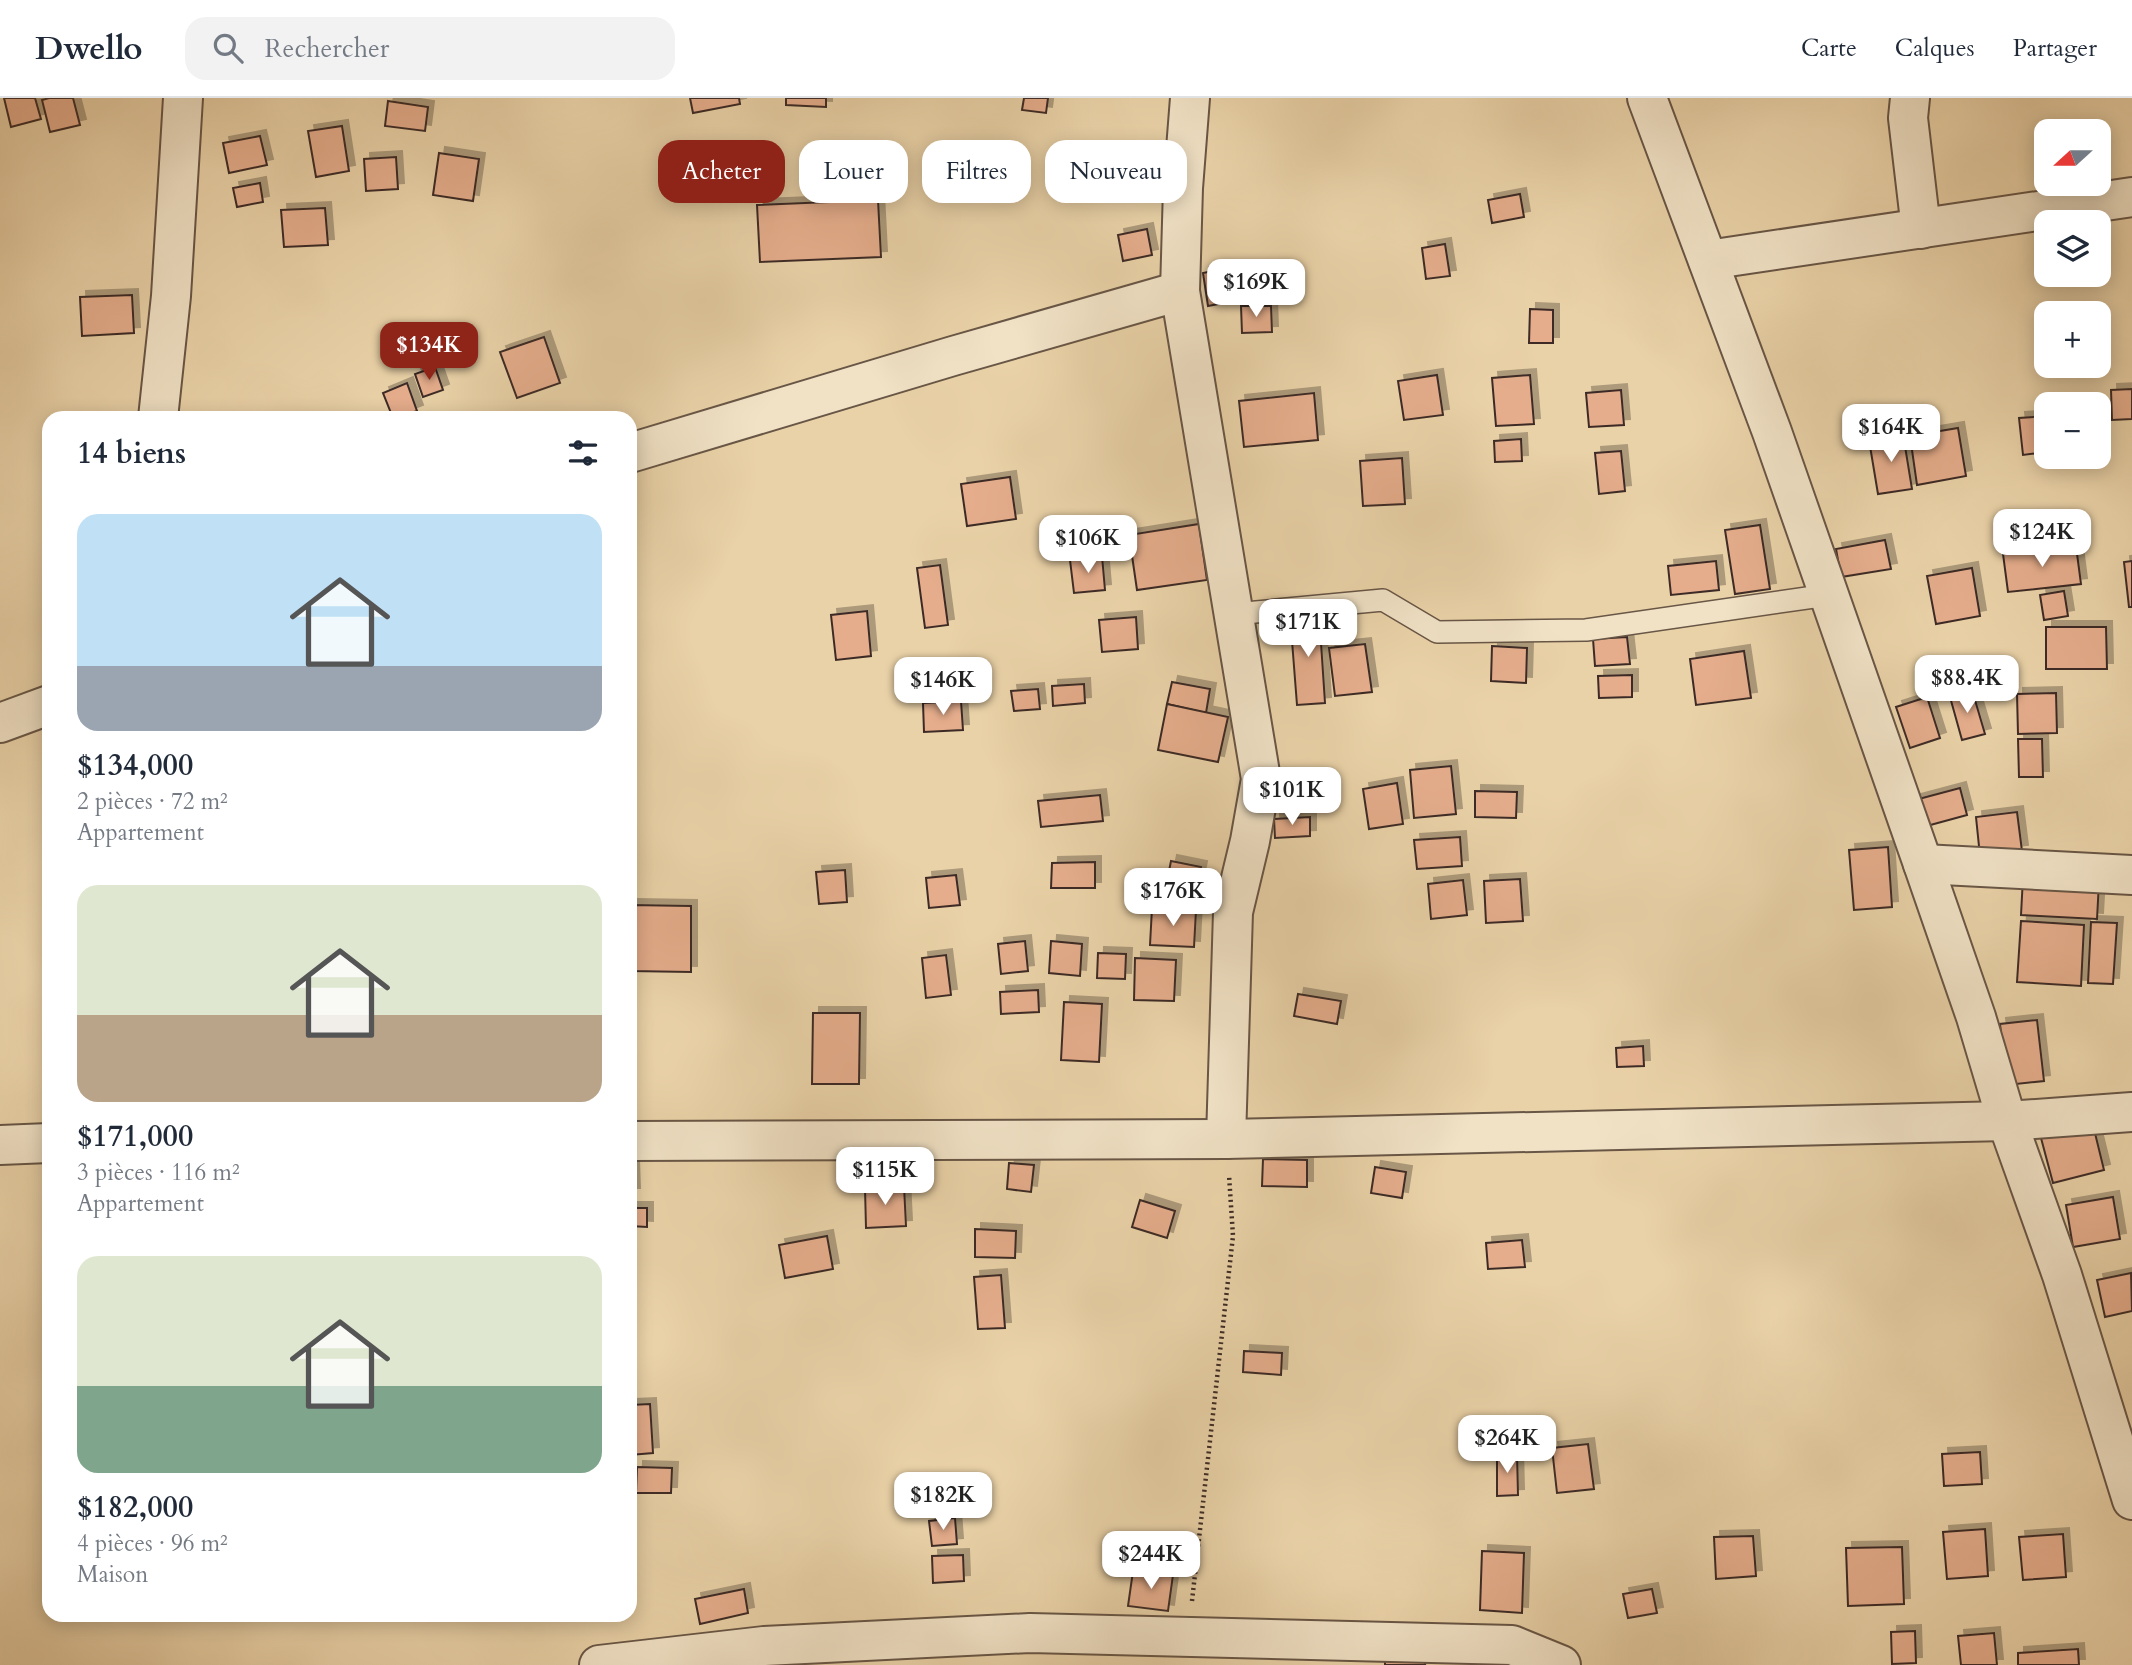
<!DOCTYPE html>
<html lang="fr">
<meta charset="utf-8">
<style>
:root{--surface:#fff;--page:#f2f2f3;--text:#1f2937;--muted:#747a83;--line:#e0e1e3;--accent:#8f2418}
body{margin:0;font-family:Cardo,serif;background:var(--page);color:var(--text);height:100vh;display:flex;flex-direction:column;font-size:26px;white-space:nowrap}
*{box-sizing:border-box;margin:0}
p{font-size:23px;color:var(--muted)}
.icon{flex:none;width:38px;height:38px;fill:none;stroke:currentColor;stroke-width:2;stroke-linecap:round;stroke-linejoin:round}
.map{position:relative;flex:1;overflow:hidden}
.details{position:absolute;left:42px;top:313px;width:595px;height:1211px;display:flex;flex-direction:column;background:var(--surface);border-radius:21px;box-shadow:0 4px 18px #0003}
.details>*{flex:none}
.top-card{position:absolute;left:658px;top:42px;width:665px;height:63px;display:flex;gap:14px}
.needle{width:46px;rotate:249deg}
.tools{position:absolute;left:2034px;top:21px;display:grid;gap:14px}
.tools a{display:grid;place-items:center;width:77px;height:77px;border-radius:14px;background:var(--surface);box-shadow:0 4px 18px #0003;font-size:35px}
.price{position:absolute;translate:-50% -60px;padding:0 16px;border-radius:14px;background:#fff;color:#222;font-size:23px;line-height:46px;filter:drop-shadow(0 2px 4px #0008)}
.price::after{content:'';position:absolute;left:50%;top:42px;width:21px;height:16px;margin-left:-10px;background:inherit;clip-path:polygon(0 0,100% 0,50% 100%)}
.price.on{background:var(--accent);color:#fff}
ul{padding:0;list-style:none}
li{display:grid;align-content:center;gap:14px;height:371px;padding:0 35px}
li span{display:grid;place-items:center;height:217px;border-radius:21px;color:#555}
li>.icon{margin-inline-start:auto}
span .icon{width:126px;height:126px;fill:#fffc;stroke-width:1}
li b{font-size:30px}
h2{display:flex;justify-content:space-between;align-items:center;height:84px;padding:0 35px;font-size:30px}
.tag{padding:0 24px;border-radius:21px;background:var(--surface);box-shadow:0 4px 18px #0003;font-size:24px;line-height:63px}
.tag.on{background:var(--accent);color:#fff}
header{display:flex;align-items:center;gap:42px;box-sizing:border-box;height:98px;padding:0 35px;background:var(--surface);border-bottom:2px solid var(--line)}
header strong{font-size:33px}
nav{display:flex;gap:38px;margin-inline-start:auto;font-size:24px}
.search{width:490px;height:63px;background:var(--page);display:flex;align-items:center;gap:18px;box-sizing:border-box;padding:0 24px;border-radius:21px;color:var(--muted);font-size:26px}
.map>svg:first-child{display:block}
.building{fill:#e5ad8c;stroke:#3d2c26;stroke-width:2;filter:url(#shadow)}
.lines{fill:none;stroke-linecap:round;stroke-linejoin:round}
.lane-casing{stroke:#685646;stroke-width:24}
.street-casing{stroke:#685646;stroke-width:42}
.path{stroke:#3d2c26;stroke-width:4.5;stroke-dasharray:2 3.5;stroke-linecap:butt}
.lane{stroke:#f1e2c6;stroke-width:21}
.street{stroke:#f1e2c6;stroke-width:38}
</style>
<header>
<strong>Dwello</strong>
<div class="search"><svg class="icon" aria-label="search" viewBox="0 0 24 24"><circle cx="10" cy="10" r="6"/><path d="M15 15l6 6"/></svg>Rechercher</div>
<nav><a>Carte</a><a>Calques</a><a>Partager</a></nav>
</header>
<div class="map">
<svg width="2132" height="1567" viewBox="0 0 2132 1567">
<defs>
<filter id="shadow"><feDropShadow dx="6" dy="-6" stdDeviation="0" flood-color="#0004"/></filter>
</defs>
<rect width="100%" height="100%" fill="#ead2a8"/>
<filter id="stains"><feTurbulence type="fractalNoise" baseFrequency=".00286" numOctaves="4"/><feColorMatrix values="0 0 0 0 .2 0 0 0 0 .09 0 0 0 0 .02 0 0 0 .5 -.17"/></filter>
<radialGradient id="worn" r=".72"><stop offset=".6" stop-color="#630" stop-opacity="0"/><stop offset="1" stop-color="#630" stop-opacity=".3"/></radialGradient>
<g class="building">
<path d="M 4,0 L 35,0 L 41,21 L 11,29 Z"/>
<path d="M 49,0 L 73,0 L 80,27 L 50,34 L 42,2 Z"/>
<path d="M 690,0 L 739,0 L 740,6 L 693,15 Z"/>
<path d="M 786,0 L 826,0 L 826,9 L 786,7 Z"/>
<path d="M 1024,0 L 1048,0 L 1046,15 L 1022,12 Z"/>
<path d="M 388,3 L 428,9 L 425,33 L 385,28 Z"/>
<path d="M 342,28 L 349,73 L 316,79 L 308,33 Z"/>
<path d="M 260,38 L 267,67 L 229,75 L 223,45 Z"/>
<path d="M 439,55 L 479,61 L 473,103 L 433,97 Z"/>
<path d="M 396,59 L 398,91 L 366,93 L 364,61 Z"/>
<path d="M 260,85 L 263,104 L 237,109 L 233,90 Z"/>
<path d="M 1520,96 L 1524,119 L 1492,125 L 1488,102 Z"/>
<path d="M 878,102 L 881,159 L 760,164 L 757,107 Z"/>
<path d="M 325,110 L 328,147 L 284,149 L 281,112 Z"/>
<path d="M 1147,131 L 1152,157 L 1123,163 L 1118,137 Z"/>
<path d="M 1445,146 L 1450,178 L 1426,181 L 1422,150 Z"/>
<path d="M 1223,171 L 1229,204 L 1208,208 L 1203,175 Z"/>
<path d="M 132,197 L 134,235 L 82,238 L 80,199 Z"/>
<path d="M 1241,208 L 1271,208 L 1272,234 L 1242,235 Z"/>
<path d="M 1530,211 L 1553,212 L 1553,245 L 1529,245 Z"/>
<path d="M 544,239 L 560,285 L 517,300 L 500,254 Z"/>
<path d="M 435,269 L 443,292 L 423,299 L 415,276 Z"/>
<path d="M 1437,277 L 1443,317 L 1404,322 L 1398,283 Z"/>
<path d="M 1530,277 L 1534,326 L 1496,328 L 1492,280 Z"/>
<path d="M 407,285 L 417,313 L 398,320 L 393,320 L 383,295 Z"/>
<path d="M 2132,291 L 2132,321 L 2112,322 L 2111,292 Z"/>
<path d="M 1621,292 L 1624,327 L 1589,329 L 1586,295 Z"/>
<path d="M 1314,295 L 1318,342 L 1244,349 L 1239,303 Z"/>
<path d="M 2046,318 L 2046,354 L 2023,357 L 2019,320 Z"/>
<path d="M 1958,330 L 1966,378 L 1917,387 L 1910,338 Z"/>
<path d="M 1903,336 L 1912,391 L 1878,396 L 1869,342 Z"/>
<path d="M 1521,341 L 1522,363 L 1495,364 L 1494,343 Z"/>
<path d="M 1621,353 L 1625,393 L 1599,396 L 1595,355 Z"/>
<path d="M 1402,360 L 1405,406 L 1363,408 L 1360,363 Z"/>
<path d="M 1010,379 L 1016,421 L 967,428 L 961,386 Z"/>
<path d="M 1199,426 L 1207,482 L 1137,492 L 1129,437 Z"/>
<path d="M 1760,427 L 1770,491 L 1735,496 L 1725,432 Z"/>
<path d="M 1885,442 L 1891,471 L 1841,479 L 1836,451 Z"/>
<path d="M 2076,448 L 2081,486 L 2008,494 L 2003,456 Z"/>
<path d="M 1102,458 L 1105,492 L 1074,495 L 1070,462 Z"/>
<path d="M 1716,463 L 1719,492 L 1671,497 L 1668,468 Z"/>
<path d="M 2132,463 L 2132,509 L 2129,509 L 2124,464 Z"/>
<path d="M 940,467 L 948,527 L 925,530 L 917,470 Z"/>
<path d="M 1972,470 L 1980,518 L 1936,526 L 1927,478 Z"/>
<path d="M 2064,493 L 2068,518 L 2044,522 L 2040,497 Z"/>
<path d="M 867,513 L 871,558 L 836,562 L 831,517 Z"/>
<path d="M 1319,515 L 1325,605 L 1297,607 L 1290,517 Z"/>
<path d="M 1136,519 L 1138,551 L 1102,554 L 1099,522 Z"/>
<path d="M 2046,529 L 2106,529 L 2107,571 L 2046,571 Z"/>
<path d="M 1627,539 L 1630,566 L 1595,568 L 1593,541 Z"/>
<path d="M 1365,546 L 1372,594 L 1335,598 L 1329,550 Z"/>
<path d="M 1492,548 L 1527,550 L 1526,585 L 1491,583 Z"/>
<path d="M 1744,553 L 1751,600 L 1696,607 L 1690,561 Z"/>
<path d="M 1632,577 L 1632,599 L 1599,600 L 1598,578 Z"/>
<path d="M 1172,584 L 1210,591 L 1206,615 L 1167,606 Z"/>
<path d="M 1084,586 L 1085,605 L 1053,608 L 1052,588 Z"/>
<path d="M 1038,591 L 1040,611 L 1014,613 L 1011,593 Z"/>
<path d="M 1972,592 L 1985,636 L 1962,642 L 1950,599 Z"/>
<path d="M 2056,595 L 2057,635 L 2018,636 L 2017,596 Z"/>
<path d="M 1927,599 L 1940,640 L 1910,650 L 1896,609 Z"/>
<path d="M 961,603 L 963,632 L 924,634 L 923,605 Z"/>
<path d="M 1167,606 L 1228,619 L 1218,664 L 1158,652 Z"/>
<path d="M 2018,641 L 2042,641 L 2043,679 L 2019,679 Z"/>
<path d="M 1451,668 L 1456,716 L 1414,720 L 1410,672 Z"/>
<path d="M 1397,685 L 1403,726 L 1369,731 L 1363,691 Z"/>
<path d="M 1960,690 L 1967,717 L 1923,729 L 1915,702 Z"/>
<path d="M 1475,693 L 1517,694 L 1516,720 L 1475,719 Z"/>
<path d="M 1100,697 L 1103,723 L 1041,729 L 1038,703 Z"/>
<path d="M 2017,714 L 2022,753 L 1980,758 L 1976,719 Z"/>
<path d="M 1310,719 L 1310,738 L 1275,740 L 1274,721 Z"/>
<path d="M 1460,739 L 1462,768 L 1417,771 L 1414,742 Z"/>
<path d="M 1888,749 L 1892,809 L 1854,812 L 1849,752 Z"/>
<path d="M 1171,763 L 1201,769 L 1195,799 L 1165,793 Z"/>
<path d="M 1095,764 L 1095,790 L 1051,790 L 1052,765 Z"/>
<path d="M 845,772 L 847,804 L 819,806 L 816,774 Z"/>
<path d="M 956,777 L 960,807 L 929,810 L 926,780 Z"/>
<path d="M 2023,779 L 2099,784 L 2097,821 L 2021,817 Z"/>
<path d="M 1520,781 L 1523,823 L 1486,825 L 1484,783 Z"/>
<path d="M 1463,782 L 1467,817 L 1431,821 L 1428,786 Z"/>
<path d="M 630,807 L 691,808 L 691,874 L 630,873 Z"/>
<path d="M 1152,810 L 1196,812 L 1194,849 L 1150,847 Z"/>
<path d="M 2021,823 L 2084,827 L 2081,888 L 2017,884 Z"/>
<path d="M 2091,824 L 2117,825 L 2113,886 L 2088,885 Z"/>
<path d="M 1025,843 L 1028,873 L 1001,876 L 998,846 Z"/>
<path d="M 1051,843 L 1082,846 L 1080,878 L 1049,875 Z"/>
<path d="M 1098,855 L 1126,856 L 1125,881 L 1097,880 Z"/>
<path d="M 946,857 L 951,897 L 926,900 L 922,860 Z"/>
<path d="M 1135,860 L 1176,862 L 1174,903 L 1134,902 Z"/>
<path d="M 1038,892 L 1039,914 L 1001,916 L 1000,894 Z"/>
<path d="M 1298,896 L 1341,903 L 1337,926 L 1294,918 Z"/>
<path d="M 1064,904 L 1102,906 L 1099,964 L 1061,962 Z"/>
<path d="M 813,915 L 860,915 L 859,986 L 812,986 Z"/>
<path d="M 2037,922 L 2044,983 L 2007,987 L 2000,926 Z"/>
<path d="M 1643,948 L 1644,968 L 1617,969 L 1616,950 Z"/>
<path d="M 2093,1027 L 2104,1072 L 2053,1085 L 2041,1040 Z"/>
<path d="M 1263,1061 L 1307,1062 L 1307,1089 L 1262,1088 Z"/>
<path d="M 1009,1065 L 1034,1067 L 1031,1094 L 1007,1091 Z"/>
<path d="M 630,1068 L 633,1068 L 634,1096 L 630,1096 Z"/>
<path d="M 1375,1069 L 1406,1074 L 1402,1100 L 1371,1095 Z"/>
<path d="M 904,1088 L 906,1128 L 866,1130 L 865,1090 Z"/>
<path d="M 2113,1099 L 2120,1141 L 2073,1149 L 2066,1107 Z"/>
<path d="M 1140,1102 L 1175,1113 L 1167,1140 L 1132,1129 Z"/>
<path d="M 630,1110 L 647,1110 L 647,1129 L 630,1128 Z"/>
<path d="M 975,1131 L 1016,1133 L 1015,1160 L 975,1159 Z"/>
<path d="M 827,1138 L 833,1171 L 785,1180 L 779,1147 Z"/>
<path d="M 1522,1142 L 1525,1169 L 1488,1171 L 1486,1145 Z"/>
<path d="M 2131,1175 L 2132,1213 L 2105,1219 L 2097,1182 Z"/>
<path d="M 1001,1177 L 1005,1230 L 978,1231 L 974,1179 Z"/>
<path d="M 1244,1253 L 1282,1255 L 1281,1277 L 1243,1274 Z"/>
<path d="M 650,1306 L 653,1355 L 630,1357 L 630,1307 Z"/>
<path d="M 1588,1346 L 1594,1391 L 1557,1395 L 1552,1350 Z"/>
<path d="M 1980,1354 L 1982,1386 L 1944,1388 L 1942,1356 Z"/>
<path d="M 1497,1356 L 1517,1356 L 1518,1397 L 1497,1398 Z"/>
<path d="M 637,1369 L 672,1370 L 671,1395 L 636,1395 Z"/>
<path d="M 955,1420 L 957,1446 L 932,1448 L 929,1423 Z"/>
<path d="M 1985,1431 L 1988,1478 L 1947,1481 L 1943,1434 Z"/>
<path d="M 2063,1436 L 2066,1479 L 2023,1482 L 2019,1439 Z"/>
<path d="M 1753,1438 L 1756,1478 L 1716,1481 L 1714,1439 Z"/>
<path d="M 1902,1449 L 1904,1506 L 1848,1508 L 1846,1450 Z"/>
<path d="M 1482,1453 L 1524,1455 L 1522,1515 L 1480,1512 Z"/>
<path d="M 963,1457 L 964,1483 L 933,1485 L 932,1458 Z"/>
<path d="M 1133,1473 L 1173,1477 L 1168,1513 L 1128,1508 Z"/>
<path d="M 744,1491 L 748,1515 L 700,1526 L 695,1501 Z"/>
<path d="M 1652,1491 L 1657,1515 L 1628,1520 L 1623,1496 Z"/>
<path d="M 1915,1533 L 1916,1565 L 1892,1566 L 1891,1534 Z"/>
<path d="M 1994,1535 L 1997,1567 L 1961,1567 L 1958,1538 Z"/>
<path d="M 2078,1551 L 2079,1567 L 2018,1567 L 2018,1555 Z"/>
<path d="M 1385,1558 L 1426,1560 L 1425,1567 L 1385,1567 Z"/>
</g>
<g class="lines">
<defs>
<path id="lane" d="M 1234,516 L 1383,502 L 1437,534 L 1586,532 L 1828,497"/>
<g id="street">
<path d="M 1190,0 L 1183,90 L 1180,193 L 1261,681 L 1250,743 L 1233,814 L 1226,1041"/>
<path d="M 1647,0 L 1772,334 L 1923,766 L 1976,919 L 2007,1023 L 2062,1177 L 2132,1402"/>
<path d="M 1910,0 L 1908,20 L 1921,131"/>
<path d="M 1708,162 L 2132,99"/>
<path d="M 158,320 L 171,198 L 183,0"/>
<path d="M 630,355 L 953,258 L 1180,193"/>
<path d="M 0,625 L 49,607"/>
<path d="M 1923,766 L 2132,777"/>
<path d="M 630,1043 L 1226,1041 L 2007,1023 L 2132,1014"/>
<path d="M 0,1047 L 49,1045"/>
<path d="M 599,1567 L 764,1548 L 1030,1535 L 1512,1547 L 1561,1567"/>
</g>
</defs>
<use href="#lane" class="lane-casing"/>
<use href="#street" class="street-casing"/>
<path class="path" d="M 1192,1503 L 1233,1138 L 1229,1077"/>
<use href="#lane" class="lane"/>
<use href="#street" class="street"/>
</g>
<rect width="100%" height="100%" filter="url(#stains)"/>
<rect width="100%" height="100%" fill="url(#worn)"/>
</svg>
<div class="tools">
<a><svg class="needle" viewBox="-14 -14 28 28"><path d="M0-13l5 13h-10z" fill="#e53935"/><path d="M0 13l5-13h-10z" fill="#747a83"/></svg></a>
<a><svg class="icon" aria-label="layers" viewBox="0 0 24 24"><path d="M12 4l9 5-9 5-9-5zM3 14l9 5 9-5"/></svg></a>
<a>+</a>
<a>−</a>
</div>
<b class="price" style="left:1256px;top:221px">$169K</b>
<b class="price on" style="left:429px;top:284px">$134K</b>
<b class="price" style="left:1891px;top:366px">$164K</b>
<b class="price" style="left:2042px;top:471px">$124K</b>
<b class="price" style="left:1088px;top:477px">$106K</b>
<b class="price" style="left:1308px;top:561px">$171K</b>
<b class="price" style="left:1967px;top:617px">$88.4K</b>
<b class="price" style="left:943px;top:619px">$146K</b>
<b class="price" style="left:1292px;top:729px">$101K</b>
<b class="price" style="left:1173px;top:830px">$176K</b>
<b class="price" style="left:885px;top:1109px">$115K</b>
<b class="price" style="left:1507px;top:1377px">$264K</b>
<b class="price" style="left:943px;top:1434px">$182K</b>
<b class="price" style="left:1151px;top:1493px">$244K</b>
<div class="top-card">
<a class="tag on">Acheter</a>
<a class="tag">Louer</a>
<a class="tag">Filtres</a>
<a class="tag">Nouveau</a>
</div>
<section class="details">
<h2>14 biens<svg class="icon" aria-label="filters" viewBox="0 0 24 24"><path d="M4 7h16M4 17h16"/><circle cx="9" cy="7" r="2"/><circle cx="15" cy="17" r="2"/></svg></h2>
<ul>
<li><span style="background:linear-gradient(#bfe0f5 70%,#9aa5b1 0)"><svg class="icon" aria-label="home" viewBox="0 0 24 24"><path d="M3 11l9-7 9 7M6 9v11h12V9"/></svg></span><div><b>$134,000</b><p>2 pièces · 72 m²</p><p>Appartement</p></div></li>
<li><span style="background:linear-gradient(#dfe7d0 60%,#b9a48a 0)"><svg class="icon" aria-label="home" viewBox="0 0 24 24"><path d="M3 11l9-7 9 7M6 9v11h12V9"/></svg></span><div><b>$171,000</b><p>3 pièces · 116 m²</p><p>Appartement</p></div></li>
<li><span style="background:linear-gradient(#dfe7d0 60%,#7fa58c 0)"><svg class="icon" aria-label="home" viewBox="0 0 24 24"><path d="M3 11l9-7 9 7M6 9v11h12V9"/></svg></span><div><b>$182,000</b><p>4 pièces · 96 m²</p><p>Maison</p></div></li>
</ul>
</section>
</div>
